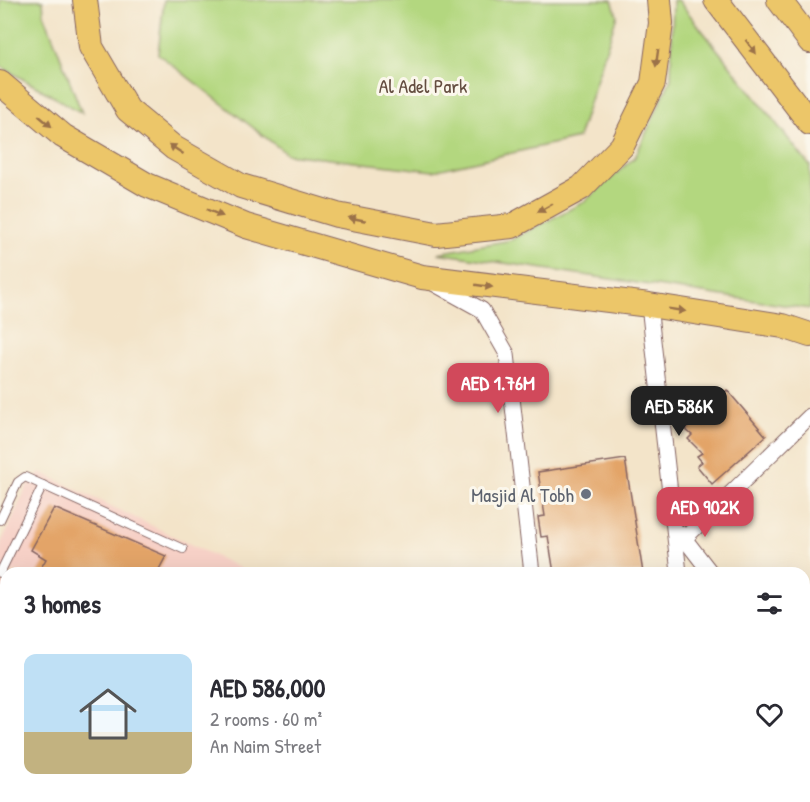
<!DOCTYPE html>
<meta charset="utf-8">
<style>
:root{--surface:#fff;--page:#f7f7f7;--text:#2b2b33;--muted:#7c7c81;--line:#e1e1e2;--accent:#d1495b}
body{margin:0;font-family:"Patrick Hand",sans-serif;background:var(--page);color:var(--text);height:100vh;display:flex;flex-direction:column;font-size:22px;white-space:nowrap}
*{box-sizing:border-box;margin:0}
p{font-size:20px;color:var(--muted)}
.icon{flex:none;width:33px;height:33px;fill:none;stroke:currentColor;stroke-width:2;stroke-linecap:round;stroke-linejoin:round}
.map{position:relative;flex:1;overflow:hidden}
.side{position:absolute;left:0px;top:567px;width:810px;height:236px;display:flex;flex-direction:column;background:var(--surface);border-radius:18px 18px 0 0;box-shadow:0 6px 24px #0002}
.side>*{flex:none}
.price{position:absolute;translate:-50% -51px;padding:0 14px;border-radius:12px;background:var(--accent);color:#fff;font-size:20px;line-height:39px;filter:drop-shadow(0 2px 3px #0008)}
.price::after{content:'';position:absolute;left:50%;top:36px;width:18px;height:14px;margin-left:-9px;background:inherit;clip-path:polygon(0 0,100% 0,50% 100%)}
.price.on{background:#222;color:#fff}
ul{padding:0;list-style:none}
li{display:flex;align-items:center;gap:18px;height:150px;padding:0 24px}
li+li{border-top:2px solid var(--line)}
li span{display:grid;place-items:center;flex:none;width:168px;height:120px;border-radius:12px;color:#555}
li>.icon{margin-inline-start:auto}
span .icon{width:72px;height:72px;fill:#fffc;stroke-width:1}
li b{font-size:26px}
h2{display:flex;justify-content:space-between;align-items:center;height:72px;padding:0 24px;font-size:26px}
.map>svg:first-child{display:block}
.built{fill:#f7d1c7}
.green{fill:#b3d77f;stroke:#7e7b55;stroke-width:1.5}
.building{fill:#e3a468}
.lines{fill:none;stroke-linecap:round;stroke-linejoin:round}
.service-casing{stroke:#856462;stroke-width:10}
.minor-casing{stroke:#856462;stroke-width:17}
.primary-casing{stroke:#856462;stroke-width:26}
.service{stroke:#fff;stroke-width:8}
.minor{stroke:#fff;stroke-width:15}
.primary{stroke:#ecc669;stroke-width:24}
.oneway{fill:#9b724a}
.worship-dot{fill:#6b7280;stroke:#fbf7ec;stroke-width:2}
.labels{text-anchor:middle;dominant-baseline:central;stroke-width:6;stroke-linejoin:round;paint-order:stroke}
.park-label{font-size:20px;fill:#644d40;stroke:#fbf7ec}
.worship-label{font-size:20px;fill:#5b616d;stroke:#fbf7ec;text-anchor:end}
</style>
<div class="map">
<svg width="810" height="802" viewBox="0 0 810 802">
<rect width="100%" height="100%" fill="#fbf7ec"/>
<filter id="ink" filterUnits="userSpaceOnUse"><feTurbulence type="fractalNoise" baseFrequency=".0167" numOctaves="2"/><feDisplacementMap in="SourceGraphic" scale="12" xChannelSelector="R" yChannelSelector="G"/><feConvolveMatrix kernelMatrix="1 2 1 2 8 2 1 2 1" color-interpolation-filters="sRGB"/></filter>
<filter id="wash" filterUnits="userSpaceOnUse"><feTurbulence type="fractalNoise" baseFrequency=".008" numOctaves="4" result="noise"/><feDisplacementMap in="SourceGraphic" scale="24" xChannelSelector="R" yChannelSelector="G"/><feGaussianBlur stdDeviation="1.35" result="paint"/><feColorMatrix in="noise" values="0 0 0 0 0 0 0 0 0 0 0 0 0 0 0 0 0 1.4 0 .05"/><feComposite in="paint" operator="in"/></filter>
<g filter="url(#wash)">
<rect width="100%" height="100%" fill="#f3e4c9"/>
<path class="built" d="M 40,472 L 250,573 L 6,573 L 6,796 L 419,797 L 417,802 L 0,802 L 0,545 L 28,484 Z"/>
<g class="green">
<path d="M 0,0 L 43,0 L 44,14 L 82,113 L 0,66 Z"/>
<path d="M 164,0 L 612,0 L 617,15 L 578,138 L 433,171 L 287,154 L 158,54 Z"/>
<path d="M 673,0 L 678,0 L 810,166 L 810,309 L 438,253 L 511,240 L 584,202 L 635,157 L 671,79 Z"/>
</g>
<g id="blocks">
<g class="building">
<path d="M 727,390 L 766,436 L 712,484 L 697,466 L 702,462 L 697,456 L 702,453 L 688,439 L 692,435 L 685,429 Z"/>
<path d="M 625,459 L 643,573 L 554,573 L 548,536 L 541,537 L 538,517 L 545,516 L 538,472 Z"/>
<path d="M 54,508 L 166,556 L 157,573 L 38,573 L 46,559 L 31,550 Z"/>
</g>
</g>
</g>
<g filter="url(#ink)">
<use href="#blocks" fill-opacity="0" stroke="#856462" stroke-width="1.5"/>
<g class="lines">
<defs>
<g id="service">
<path d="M 0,520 L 18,482 L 25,477 L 183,549"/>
<path d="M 0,573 L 43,485"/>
<path d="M 0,735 L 6,738"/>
<path d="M 0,762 L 6,750"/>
<path d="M 28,802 L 31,796"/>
<path d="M 79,802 L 81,796"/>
<path d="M 115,802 L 131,798 L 137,802"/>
</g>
<g id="minor">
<path d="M 433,283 L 482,310 L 507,354 L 532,573"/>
<path d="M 649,305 L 679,573"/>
<path d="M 680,533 L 711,573"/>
<path d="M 684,539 L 810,416"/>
<path d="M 804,666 L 810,662"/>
<path d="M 804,691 L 810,698"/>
<path d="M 709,796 L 709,802"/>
<path d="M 445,802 L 448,796"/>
</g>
<g id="primary">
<path d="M 85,0 L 91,47 L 128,110 L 174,148 L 241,186 L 337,215 L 436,234 L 512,226 L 581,188 L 622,146 L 653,83 L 661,23 L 659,0"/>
<path d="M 716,0 L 810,123"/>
<path d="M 779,0 L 810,41"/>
<path d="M 0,83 L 63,136 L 147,185 L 246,226 L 422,277 L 649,305 L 783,326 L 810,335"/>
</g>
</defs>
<use href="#service" class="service-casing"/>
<use href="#minor" class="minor-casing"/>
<use href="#primary" class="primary-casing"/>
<use href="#service" class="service"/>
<use href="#minor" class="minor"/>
<use href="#primary" class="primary"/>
</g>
<defs><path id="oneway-solid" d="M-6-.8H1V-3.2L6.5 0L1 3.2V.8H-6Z" transform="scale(1.5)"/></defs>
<g class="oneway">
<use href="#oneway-solid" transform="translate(751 47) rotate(53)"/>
<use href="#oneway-solid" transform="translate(657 58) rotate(98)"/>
<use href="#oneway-solid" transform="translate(45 121) rotate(40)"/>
<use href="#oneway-solid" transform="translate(176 149) rotate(-147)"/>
<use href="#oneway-solid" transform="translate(545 208) rotate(151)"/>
<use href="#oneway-solid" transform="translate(215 213) rotate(23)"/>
<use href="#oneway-solid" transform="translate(357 219) rotate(-169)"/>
<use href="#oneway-solid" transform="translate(484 286) rotate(8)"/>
<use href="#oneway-solid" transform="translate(677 310) rotate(9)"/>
</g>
</g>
<circle class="worship-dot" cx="586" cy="494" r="6"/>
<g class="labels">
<g class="park-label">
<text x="423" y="85">Al Adel Park</text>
</g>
<g class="worship-label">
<text x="574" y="494">Masjid Al Tobh</text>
</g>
</g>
</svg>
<b class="price" style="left:498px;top:414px">AED 1.76M</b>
<b class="price on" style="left:679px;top:437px">AED 586K</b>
<b class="price" style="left:705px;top:538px">AED 902K</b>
<section class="side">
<h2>3 homes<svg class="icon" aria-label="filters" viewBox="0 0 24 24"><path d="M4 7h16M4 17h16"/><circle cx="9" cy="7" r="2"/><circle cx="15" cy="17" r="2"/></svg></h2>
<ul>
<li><span style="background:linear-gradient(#bfe0f5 65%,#c2b280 0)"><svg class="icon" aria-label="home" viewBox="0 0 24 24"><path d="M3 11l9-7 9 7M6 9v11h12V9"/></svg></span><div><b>AED 586,000</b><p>2 rooms · 60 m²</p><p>An Naim Street</p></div><svg class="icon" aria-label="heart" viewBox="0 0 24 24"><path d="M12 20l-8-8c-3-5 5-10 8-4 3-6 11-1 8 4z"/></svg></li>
</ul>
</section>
</div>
